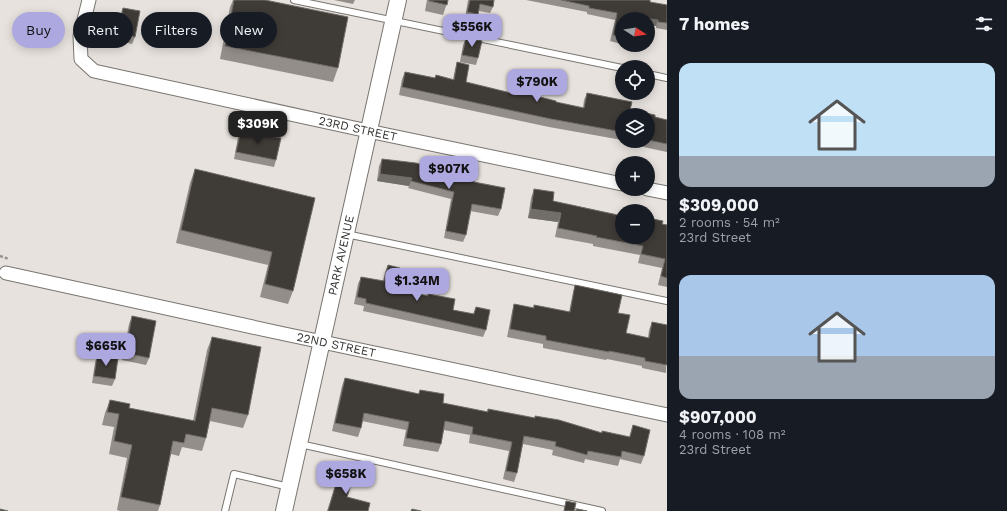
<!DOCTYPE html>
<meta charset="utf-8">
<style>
:root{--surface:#171b24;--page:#242831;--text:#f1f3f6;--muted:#9ea1a6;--accent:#aea8e0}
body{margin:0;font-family:"Work Sans",sans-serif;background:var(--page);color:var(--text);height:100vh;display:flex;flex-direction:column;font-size:15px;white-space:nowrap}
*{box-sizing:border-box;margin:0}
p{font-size:13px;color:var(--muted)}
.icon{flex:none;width:22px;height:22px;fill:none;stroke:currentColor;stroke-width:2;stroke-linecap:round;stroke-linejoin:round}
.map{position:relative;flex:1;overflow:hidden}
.side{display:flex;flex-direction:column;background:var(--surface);width:340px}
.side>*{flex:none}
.top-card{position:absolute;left:12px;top:12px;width:380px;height:36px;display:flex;gap:8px}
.needle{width:26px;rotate:102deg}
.buttons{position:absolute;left:615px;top:12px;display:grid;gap:8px}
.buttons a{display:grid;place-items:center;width:40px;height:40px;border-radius:50%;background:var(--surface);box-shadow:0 2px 10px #0003;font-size:20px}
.price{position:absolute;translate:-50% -34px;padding:0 9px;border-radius:8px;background:var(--accent);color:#111;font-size:13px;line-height:26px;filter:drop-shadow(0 1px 2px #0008)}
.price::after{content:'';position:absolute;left:50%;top:24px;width:12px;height:9px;margin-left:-6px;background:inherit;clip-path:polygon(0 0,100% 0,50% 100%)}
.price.on{background:#222;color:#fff}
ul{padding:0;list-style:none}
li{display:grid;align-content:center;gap:8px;height:212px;padding:0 12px}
li span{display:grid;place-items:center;height:124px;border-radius:12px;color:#555}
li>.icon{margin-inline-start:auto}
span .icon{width:72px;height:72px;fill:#fffc;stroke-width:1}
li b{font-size:17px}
h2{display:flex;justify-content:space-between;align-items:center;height:48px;padding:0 12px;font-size:17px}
.pill{padding:0 14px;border-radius:18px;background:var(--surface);box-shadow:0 2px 10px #0003;font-size:14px;line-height:36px}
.pill.on{background:var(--accent);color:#111}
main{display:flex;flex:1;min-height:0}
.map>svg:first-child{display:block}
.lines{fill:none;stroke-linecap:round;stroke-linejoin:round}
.service-casing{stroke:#797570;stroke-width:8}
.minor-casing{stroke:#797570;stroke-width:15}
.tertiary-casing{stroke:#797570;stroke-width:18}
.path{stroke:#95928e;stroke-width:2.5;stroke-dasharray:3 2;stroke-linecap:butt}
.service{stroke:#fff;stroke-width:6}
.minor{stroke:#fff;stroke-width:13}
.tertiary{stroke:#fff;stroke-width:16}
.wall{fill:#938e8a}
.shaded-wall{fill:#716d69}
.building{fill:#3f3b37;stroke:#716d69}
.labels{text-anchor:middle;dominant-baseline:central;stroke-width:4;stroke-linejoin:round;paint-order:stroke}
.street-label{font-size:12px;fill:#343330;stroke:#f4f0ea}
</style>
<main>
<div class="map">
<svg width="667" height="511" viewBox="0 0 667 511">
<rect width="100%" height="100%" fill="#e7e2dd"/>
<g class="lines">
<defs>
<g id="service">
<path d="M 294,0 L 622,68"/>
<path d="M 648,74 L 667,78"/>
<path d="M 346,234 L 667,301"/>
<path d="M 300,444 L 602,511"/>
<path d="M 225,511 L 234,474 L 289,487"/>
</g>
<g id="minor">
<path id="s1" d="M 89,0 L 80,36 L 81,59 L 94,71 L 368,131 L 622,184"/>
<path d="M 647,189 L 667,193"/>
<path id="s2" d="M 6,273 L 280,333 L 667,415"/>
</g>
<g id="tertiary">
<path id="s3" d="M 284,511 L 398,0"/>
</g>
</defs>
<use href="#service" class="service-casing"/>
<use href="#minor" class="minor-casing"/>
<use href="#tertiary" class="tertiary-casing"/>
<path class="path" d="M 0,256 L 9,259"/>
<use href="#service" class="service"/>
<use href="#minor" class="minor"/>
<use href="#tertiary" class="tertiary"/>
</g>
<g class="wall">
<path d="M 233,0 L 265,0 L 338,68 L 333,82 L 220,59 L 230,7 Z"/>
<path d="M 334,0 L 355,0 L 353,4 Z"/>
<path d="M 427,0 L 448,0 L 443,15 L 425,11 Z"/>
<path d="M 468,0 L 494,0 L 493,7 L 490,13 L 479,11 L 476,20 L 465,18 Z"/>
<path d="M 526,0 L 650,0 L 650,2 L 667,5 L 667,30 L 656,28 L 656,26 L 648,25 L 648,19 L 622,19 L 622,41 L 621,44 L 610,41 L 615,20 L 587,14 L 587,12 Z"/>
<path d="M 123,8 L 135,37 L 132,44 L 115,40 L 120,15 Z"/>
<path d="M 466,38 L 478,58 L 476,65 L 460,62 L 463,45 Z"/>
<path d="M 457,62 L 469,65 L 466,82 L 514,94 L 517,85 L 529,89 L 528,94 L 556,101 L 556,102 L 583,108 L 584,100 L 587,93 L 632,102 L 630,110 L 655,115 L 655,117 L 667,120 L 667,152 L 625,143 L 625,141 L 648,141 L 648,115 L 622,115 L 622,140 L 549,127 L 399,95 L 402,79 L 405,72 L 435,78 L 436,75 L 453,79 L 455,70 Z"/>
<path d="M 241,130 L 276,160 L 274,167 L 234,159 L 238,137 Z"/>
<path d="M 382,159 L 441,173 L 474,182 L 501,209 L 498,216 L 470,211 L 466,235 L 463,242 L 444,238 L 451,199 L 408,188 L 409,186 L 377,181 L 379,166 Z"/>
<path d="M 195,169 L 315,198 L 293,291 L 288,304 L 260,297 L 268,265 L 176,243 L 190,183 Z"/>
<path d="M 534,189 L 553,201 L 667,225 L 667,287 L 658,285 L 662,268 L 638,263 L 640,255 L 593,246 L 593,244 L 555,237 L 558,222 L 528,218 L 531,198 Z"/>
<path d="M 388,265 L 395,289 L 453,310 L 473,314 L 476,307 L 486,330 L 483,337 L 363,311 L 364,306 L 354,304 L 358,284 L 361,277 L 383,281 L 385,272 Z"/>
<path d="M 575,285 L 618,313 L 626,333 L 648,338 L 649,330 L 652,322 L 667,325 L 666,373 L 642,368 L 642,366 L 607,359 L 606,360 L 543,348 L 543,344 L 507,337 L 512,312 L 514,304 L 533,308 L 534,305 L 569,312 L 573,293 Z"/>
<path d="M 132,316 L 149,358 L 146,365 L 122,360 L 129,324 Z"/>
<path d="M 212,337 L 248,415 L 243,428 L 210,421 L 206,438 L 202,451 L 182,447 L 179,456 L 171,454 L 160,505 L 158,511 L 120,511 L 117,510 L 127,458 L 109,454 L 114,427 L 102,425 L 105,413 L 110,400 L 129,408 L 193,421 L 207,350 Z"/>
<path d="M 97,356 L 115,379 L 112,386 L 92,383 L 95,363 Z"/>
<path d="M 345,378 L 418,394 L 420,390 L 443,403 L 487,412 L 488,409 L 602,433 L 629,437 L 633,425 L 644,456 L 641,464 L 620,459 L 618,466 L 585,459 L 584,463 L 552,455 L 553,450 L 523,444 L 517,473 L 514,482 L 503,479 L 509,451 L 469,443 L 470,435 L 444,430 L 441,444 L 438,452 L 403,446 L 406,430 L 362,421 L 361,428 L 358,437 L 332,431 L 342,386 Z"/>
<path d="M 341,467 L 347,497 L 368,511 L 327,511 Z"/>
</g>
<g class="shaded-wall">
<path d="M 628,16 L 658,20 L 656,26 L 648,25 L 648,19 L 627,19 Z"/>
<path d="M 380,174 L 412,178 L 409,186 L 377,181 Z"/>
<path d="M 531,209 L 561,213 L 558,222 L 528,218 Z"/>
</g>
<g class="building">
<path d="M 234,0 L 265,0 L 348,17 L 338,68 L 225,46 Z"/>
<path d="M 429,0 L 448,0 L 447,5 L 429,1 Z"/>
<path d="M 470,0 L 494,0 L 493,7 L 480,4 L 478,14 L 467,12 Z"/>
<path d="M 561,0 L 650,0 L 650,2 L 667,5 L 667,23 L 658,22 L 658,20 L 628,16 L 627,19 L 622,19 L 622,37 L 613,35 L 617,13 L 589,8 L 589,6 Z"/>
<path d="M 123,8 L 140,11 L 135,37 L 118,33 Z"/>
<path d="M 466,38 L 482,41 L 478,58 L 462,55 Z"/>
<path d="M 457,62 L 469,65 L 466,82 L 515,94 L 517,85 L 529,89 L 528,94 L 556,101 L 556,102 L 584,108 L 587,93 L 632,102 L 630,110 L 655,115 L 655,117 L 667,120 L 667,144 L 648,140 L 648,115 L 622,115 L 622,132 L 551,119 L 402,87 L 405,72 L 435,78 L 436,75 L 454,80 Z"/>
<path d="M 241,130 L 281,138 L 276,160 L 236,152 Z"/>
<path d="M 382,159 L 416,163 L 441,170 L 441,173 L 474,179 L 474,182 L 505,188 L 501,209 L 472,204 L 466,235 L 446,231 L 454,192 L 411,181 L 412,178 L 380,174 Z"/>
<path d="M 195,169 L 315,198 L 293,291 L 265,284 L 272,252 L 181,230 Z"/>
<path d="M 534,189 L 554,192 L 553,201 L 622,216 L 622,237 L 648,237 L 648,218 L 663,221 L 662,224 L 667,225 L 667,278 L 661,276 L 665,259 L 641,254 L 643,246 L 596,237 L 597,236 L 558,228 L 561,213 L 531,209 Z"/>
<path d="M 388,265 L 400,268 L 395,289 L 428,296 L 428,294 L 455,299 L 453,310 L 474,314 L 476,307 L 490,310 L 486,330 L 366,303 L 366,299 L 357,297 L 361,277 L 384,281 Z"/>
<path d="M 575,285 L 622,295 L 618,313 L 630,315 L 626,333 L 649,338 L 652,322 L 667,325 L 667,365 L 645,361 L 645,358 L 609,351 L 609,352 L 546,340 L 546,336 L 510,329 L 514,304 L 534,308 L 534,305 L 570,312 Z"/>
<path d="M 132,316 L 156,321 L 149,358 L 125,353 Z"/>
<path d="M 212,337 L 261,347 L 248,415 L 212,408 L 206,438 L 186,434 L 184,443 L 173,441 L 160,505 L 121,497 L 132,445 L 114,441 L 119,414 L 107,412 L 110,400 L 130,404 L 129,408 L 195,421 Z"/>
<path d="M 97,356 L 118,358 L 115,379 L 94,376 Z"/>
<path d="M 345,378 L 419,394 L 420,390 L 444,394 L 443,403 L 488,412 L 488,409 L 535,418 L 535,416 L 559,420 L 602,433 L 602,431 L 630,437 L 633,425 L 650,430 L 644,456 L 622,451 L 621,457 L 588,451 L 587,455 L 555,446 L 556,442 L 524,436 L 517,473 L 506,471 L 512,442 L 472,434 L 473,427 L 445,421 L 441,444 L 406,438 L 409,422 L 364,413 L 361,428 L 335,423 Z"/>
<path d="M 341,467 L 355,472 L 347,497 L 370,503 L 368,511 L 328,511 Z"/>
<path d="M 566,501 L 576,503 L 574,511 L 576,511 L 564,511 Z"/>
<path d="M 0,509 L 8,511 L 0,511 Z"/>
<path d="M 412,509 L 421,511 L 411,511 Z"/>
<path d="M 577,509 L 587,511 L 576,511 Z"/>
</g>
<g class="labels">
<g class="street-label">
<text stroke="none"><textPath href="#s1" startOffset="348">23RD STREET</textPath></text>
<text stroke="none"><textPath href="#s3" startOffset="262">PARK AVENUE</textPath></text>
<text stroke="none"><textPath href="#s2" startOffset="338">22ND STREET</textPath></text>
</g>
</g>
</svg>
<div class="buttons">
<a><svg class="needle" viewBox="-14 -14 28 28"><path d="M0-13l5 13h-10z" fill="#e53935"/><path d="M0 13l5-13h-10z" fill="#9ea1a6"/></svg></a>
<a><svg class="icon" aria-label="locate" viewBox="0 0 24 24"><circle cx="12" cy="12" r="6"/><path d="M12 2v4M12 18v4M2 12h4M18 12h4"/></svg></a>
<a><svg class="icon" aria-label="layers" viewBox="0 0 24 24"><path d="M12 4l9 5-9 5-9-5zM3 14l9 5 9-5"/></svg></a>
<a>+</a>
<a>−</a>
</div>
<b class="price" style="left:472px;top:48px">$556K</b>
<b class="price" style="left:537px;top:103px">$790K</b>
<b class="price on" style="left:258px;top:145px">$309K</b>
<b class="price" style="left:449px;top:190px">$907K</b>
<b class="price" style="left:417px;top:302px">$1.34M</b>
<b class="price" style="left:106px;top:367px">$665K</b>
<b class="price" style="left:346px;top:495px">$658K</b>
<div class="top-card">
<a class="pill on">Buy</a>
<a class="pill">Rent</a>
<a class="pill">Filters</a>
<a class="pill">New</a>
</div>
</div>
<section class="side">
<h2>7 homes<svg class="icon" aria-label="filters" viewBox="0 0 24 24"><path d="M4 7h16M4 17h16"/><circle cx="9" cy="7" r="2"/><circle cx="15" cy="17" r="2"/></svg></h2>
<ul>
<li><span style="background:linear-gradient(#bfe0f5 75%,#9aa5b1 0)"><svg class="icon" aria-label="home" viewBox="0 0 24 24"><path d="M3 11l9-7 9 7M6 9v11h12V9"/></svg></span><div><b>$309,000</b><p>2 rooms · 54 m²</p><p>23rd Street</p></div></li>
<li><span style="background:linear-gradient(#a9c7e8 65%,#9aa5b1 0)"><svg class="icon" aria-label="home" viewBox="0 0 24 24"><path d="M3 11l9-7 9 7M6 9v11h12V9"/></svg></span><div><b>$907,000</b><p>4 rooms · 108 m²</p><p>23rd Street</p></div></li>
</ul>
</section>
</main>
